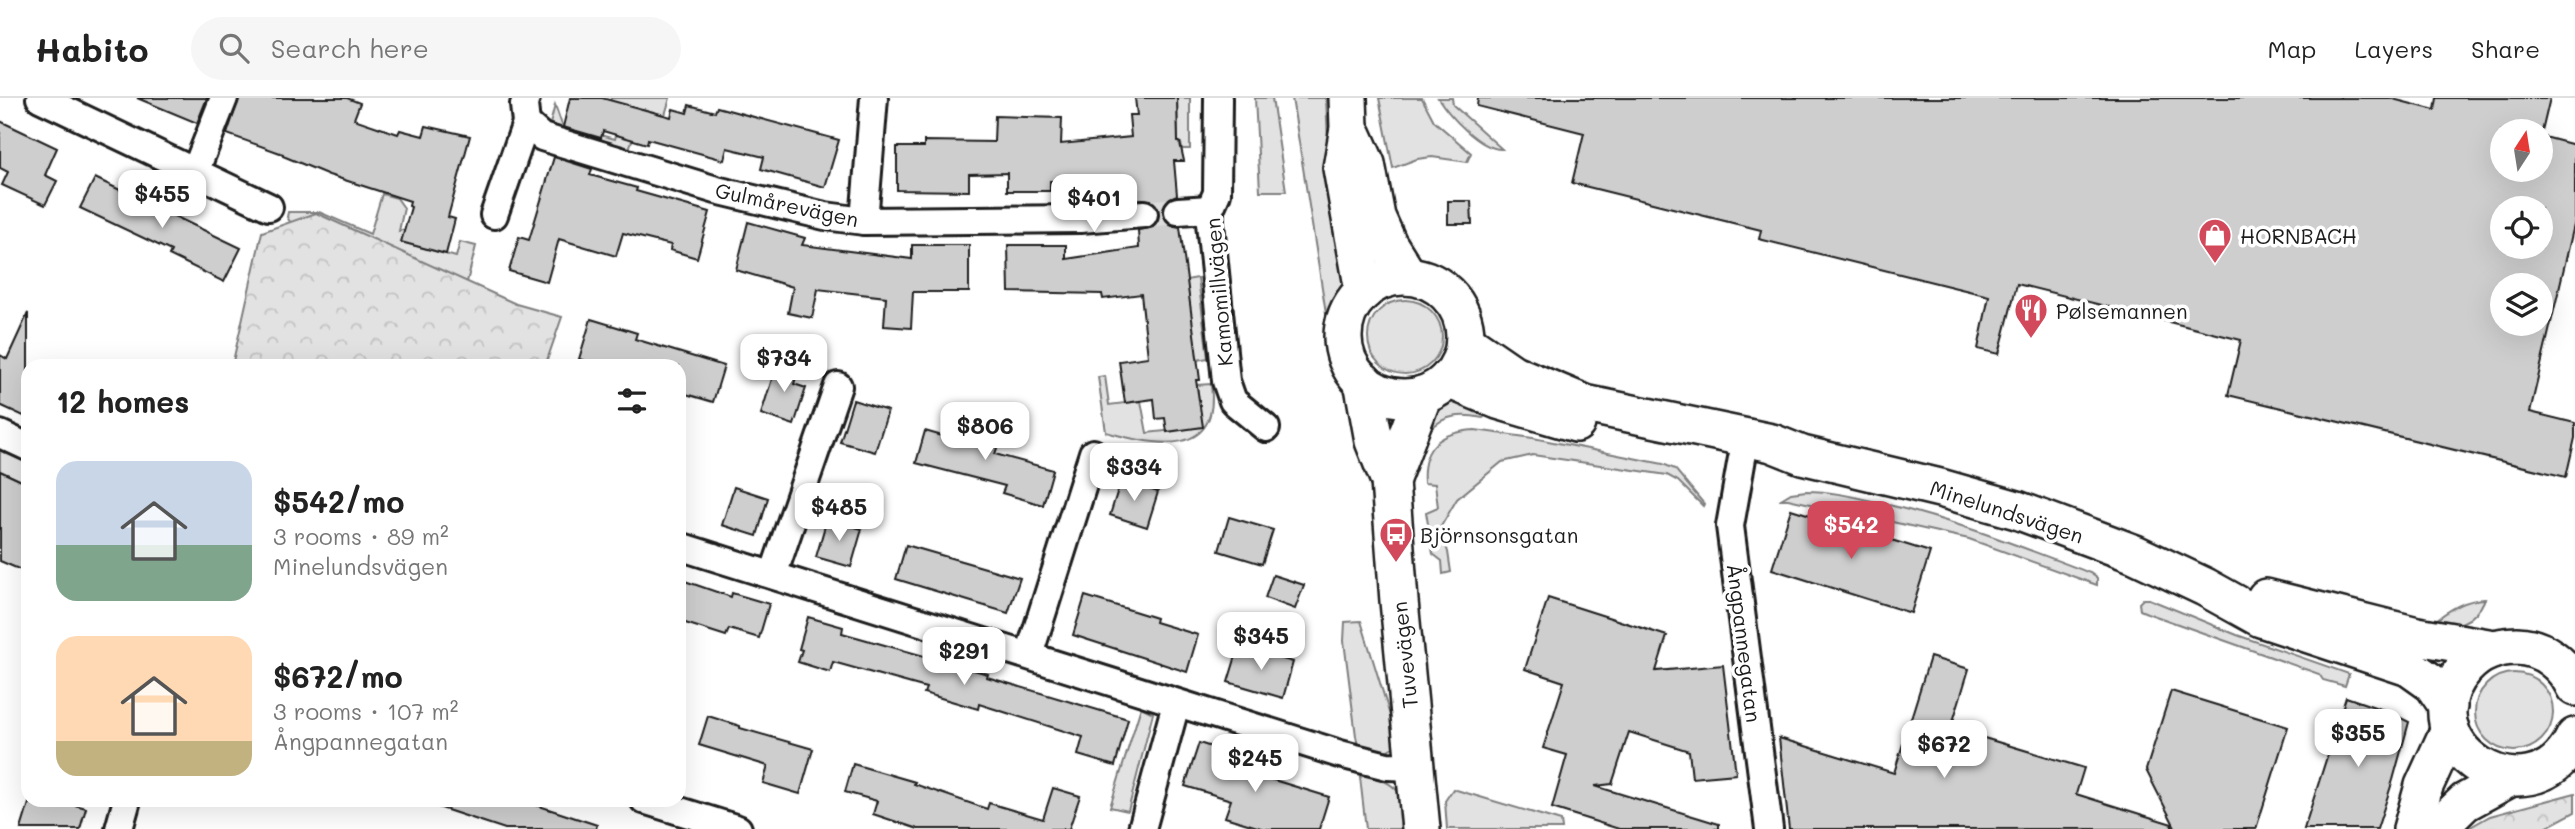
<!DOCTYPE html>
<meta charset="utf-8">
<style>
:root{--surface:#fff;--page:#f6f6f6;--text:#222;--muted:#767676;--line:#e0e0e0;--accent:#d1495b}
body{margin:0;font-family:Mali,sans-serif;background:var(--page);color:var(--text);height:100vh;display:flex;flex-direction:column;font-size:26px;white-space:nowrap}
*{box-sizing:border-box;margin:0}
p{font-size:23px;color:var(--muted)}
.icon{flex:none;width:38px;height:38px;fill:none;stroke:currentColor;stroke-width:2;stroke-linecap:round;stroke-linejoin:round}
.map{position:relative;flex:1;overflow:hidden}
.sheet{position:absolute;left:21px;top:261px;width:665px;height:448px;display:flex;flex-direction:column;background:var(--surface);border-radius:21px;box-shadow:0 7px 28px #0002}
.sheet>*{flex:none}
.needle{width:46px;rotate:12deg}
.controls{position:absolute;left:2490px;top:21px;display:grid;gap:14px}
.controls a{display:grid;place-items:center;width:63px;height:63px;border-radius:50%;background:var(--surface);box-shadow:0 7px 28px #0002;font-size:35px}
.price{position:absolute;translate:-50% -60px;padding:0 16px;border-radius:14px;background:#fff;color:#222;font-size:23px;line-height:46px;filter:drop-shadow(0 2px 4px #0008)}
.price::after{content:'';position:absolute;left:50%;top:42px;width:21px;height:16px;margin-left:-10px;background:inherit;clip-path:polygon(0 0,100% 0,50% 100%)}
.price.selected{background:var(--accent);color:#fff}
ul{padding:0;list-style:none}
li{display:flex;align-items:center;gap:21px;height:175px;padding:0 35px}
li span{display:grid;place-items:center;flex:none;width:196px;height:140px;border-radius:21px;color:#555}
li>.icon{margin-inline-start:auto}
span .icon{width:84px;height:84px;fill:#fffc;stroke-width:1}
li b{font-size:30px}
h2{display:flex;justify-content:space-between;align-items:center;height:84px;padding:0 35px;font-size:30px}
header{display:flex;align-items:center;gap:42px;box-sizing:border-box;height:98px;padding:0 35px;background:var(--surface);border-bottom:2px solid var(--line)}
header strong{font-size:33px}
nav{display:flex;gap:38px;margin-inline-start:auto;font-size:24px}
.search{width:490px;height:63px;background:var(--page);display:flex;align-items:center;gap:18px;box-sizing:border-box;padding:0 24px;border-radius:38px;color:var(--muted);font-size:26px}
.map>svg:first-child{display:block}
.green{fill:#e2e2e2;stroke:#7f7f7f;stroke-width:2}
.park{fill:url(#park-crowns);stroke:#7f7f7f;stroke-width:2}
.building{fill:#cecece;stroke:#1c1c1c;stroke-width:2;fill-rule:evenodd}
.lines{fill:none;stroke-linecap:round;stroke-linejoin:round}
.street-tunnel{stroke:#ddd;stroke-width:26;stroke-dasharray:26 13;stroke-linecap:butt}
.street-casing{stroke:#1c1c1c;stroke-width:32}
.secondary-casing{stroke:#1c1c1c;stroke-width:42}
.street{stroke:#fff;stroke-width:26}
.secondary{stroke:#fff;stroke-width:37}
.labels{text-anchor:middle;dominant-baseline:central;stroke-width:7;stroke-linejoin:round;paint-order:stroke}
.street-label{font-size:21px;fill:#1c1c1c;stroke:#fff}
.poi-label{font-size:21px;fill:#1c1c1c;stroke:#fff;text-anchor:start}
</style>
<header>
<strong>Habito</strong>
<div class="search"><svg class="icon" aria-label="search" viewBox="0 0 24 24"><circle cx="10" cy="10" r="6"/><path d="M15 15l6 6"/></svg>Search here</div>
<nav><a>Map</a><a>Layers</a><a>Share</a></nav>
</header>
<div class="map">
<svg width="2575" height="731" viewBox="0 0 2575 731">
<defs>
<pattern id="park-crowns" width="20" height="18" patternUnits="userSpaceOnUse" patternTransform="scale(1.75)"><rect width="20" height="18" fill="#e2e2e2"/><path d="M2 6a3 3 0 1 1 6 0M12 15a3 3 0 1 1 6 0" fill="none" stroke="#c1c1c1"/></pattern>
</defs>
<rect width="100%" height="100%" fill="#fff"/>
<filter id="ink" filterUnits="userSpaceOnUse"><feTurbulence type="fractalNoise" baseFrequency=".0143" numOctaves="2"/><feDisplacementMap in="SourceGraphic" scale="14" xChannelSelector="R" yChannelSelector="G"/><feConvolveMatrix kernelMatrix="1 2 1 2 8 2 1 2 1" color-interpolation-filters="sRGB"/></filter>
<g filter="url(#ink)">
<g class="green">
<path d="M 611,0 L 670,0 L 665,17 L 643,11 L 629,51 L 550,26 L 555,7 L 562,27 L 615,41 L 624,9 L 610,5 Z"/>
<path d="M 1177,0 L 1190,0 L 1190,51 L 1182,51 L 1181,45 L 1178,44 Z"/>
<path d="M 1255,0 L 1272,0 L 1286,93 L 1260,93 Z"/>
<path d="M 1292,0 L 1326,0 L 1329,65 L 1347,183 L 1339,213 L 1326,215 Z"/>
<path d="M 1379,0 L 1422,0 L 1434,23 L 1471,55 L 1467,64 L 1432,59 L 1417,61 L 1393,70 Z"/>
<path d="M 1438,0 L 1452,0 L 1453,7 L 1502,51 C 1480,52 1449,17 1438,0 Z"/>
<path d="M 382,96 L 397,100 L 404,110 L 399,133 L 405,131 L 402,144 L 456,159 L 460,144 L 476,148 L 466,188 L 301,141 L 287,119 L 288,114 L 319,114 L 370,136 Z"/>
<path d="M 1198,180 L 1208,260 L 1197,262 L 1186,182 Z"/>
<circle cx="1405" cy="239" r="37"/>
<path d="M 1105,278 L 1109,307 L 1141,303 L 1147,335 L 1202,329 L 1197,287 L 1211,286 C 1221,361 1155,348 1106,334 L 1098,279 Z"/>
<path d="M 1454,302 L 1488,315 L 1483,320 C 1463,316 1444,316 1430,332 L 1424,331 L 1435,308 Z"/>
<path d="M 1475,332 L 1533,340 L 1663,366 L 1675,371 L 1704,406 L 1703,408 L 1678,383 L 1667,377 L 1533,357 L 1502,364 L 1457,401 L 1440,430 L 1448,454 L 1451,474 L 1443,476 L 1442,463 L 1433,456 L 1426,414 L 1438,409 L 1435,386 L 1424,385 C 1421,348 1441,334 1475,332 Z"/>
<path d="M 4,351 L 28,362 L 28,386 L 0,373 L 0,352 Z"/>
<path d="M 1806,393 C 1833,393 1859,400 1885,406 C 1956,423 2022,449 2090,475 L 2097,480 L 2097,487 L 1969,441 L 1788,401 L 1781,401 L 1791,395 Z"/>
<path d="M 2143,501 L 2149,501 L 2237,537 L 2349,576 L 2345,588 L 2323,582 L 2319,576 L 2147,515 L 2140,512 L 2139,505 Z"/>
<path d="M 2485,501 C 2474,526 2454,530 2430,527 C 2445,514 2464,501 2485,501 Z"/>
<path d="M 1361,523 L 1392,624 L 1393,649 L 1386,653 L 1358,648 L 1356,638 L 1344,543 L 1345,524 Z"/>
<circle cx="2514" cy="614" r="39"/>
<path d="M 1141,609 L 1153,615 L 1128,713 L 1110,709 Z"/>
<path d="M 1366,677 C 1403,686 1402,697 1405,731 L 1366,731 L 1360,679 Z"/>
<path d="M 1453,691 L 1561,723 L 1562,731 L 1447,731 L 1445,703 Z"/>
</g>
<g class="park">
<path d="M 316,115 L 516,206 L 562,219 L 545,268 L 232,268 L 262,134 Z"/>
<path d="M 2575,695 L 2575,714 L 2543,731 L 2467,731 L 2490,718 Z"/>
</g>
<g class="building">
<path d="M 137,0 L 207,0 L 197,25 Z"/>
<path d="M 239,0 L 347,0 L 360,5 L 354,21 L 398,36 L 400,32 L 423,38 L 426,28 L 470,38 L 448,119 L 455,121 L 446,156 L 401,144 L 411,109 L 409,108 L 410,103 L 329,77 L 283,58 L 283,56 L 227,36 Z"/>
<path d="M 570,0 L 602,0 L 671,19 L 673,11 L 687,15 L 689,7 L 715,14 L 717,9 L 839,42 L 825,89 L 761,71 L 764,59 L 727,50 L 724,62 L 648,41 L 647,46 L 603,33 L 601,40 L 563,29 Z"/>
<path d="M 1135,0 L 1177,0 L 1178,44 L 1180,45 L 1184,63 L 1174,63 L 1177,97 L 1170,100 L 1164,105 L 1162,115 L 1170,127 L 1180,129 L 1200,282 L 1196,282 L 1203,329 L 1167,334 L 1165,320 L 1156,321 L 1154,301 L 1125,305 L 1119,263 L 1148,259 L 1141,196 L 1103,201 L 1102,196 L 1009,194 L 1008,147 L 1066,147 L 1066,161 L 1139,150 L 1138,132 L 1153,129 L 1160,115 L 1157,108 L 1151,102 L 1137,101 L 1135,83 L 1099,87 L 1099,83 L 1050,83 L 1050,93 L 1007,93 L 1007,75 L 969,76 L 969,93 L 897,92 L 897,49 L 924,49 L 924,43 L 994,44 L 995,18 L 1062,20 L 1061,46 L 1131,39 L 1129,17 L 1137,17 Z"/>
<path d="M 1478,0 L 2389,0 L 2435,12 L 2437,0 L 2550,0 L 2541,38 L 2575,47 L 2575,123 L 2530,314 L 2575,325 L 2575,340 L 2566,379 L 2228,297 L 2241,242 L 2017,186 L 1999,256 L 1978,251 L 1989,198 L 1759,141 L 1761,132 L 1572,85 L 1584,35 L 1477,8 ZM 2502,33 L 2541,33 L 2541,72 L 2502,72 ZM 2502,110 L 2541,110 L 2541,149 L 2502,149 ZM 2502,187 L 2541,187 L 2541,226 L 2502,226 Z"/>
<path d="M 0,23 L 57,50 L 45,77 L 57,83 L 45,107 L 2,87 L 8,74 L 0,70 Z"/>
<path d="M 554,59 L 592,71 L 590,77 L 637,90 L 636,93 L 710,114 L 697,160 L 670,152 L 671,147 L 623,135 L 616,158 L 559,141 L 547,184 L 509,173 L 519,139 L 529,142 Z"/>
<path d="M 95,80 L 241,150 L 224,184 L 169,157 L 171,153 L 80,110 Z"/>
<path d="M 1448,103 L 1471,103 L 1472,126 L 1448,126 Z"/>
<path d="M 748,124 L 805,140 L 802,147 L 912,161 L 912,147 L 969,147 L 969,194 L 913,194 L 911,230 L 884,228 L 886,199 L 818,191 L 812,220 L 788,215 L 793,189 L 736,172 Z"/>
<path d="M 28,215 L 28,320 L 0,307 L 0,257 L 7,261 Z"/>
<path d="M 591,221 L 637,235 L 635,241 L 724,268 L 713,304 L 679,294 L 679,268 L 603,268 L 579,261 Z"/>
<path d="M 778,262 L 799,269 L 794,286 L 806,290 L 794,327 L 761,316 Z"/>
<path d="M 853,302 L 888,313 L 875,354 L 840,344 Z"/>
<path d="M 969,320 L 1004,330 L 995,356 L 1053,372 L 1043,407 L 1002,395 L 1005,388 L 916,365 L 925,333 L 963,344 Z"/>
<path d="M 0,373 L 28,386 L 28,475 L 0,463 Z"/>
<path d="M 1121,382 L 1158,394 L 1147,429 L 1110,417 Z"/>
<path d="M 734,389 L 768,400 L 757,438 L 722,427 Z"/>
<path d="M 1791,411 L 1930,454 L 1911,515 L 1772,471 Z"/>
<path d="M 1229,419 L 1273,432 L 1262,466 L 1219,453 Z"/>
<path d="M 827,421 L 862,431 L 851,469 L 816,459 Z"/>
<path d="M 906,447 L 1020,480 L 1008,515 L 896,481 Z"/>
<path d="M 1273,477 L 1304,487 L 1295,511 L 1265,500 Z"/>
<path d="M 679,481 L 731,499 L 732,495 L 769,506 L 759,540 L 729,531 L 726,538 L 679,523 Z"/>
<path d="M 1085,498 L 1156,520 L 1155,524 L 1198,537 L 1187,574 L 1073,537 Z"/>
<path d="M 1548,500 L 1667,538 L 1656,573 L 1723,567 L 1736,676 L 1692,680 L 1689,653 L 1629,634 L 1612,686 L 1595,688 L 1719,726 L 1719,731 L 1619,731 L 1552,710 L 1567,657 L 1543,650 L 1564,584 L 1525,571 Z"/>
<path d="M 808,519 L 843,529 L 842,535 L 988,576 L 987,579 L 1128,621 L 1115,668 L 1078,657 L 1083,639 L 979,606 L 978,611 L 924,595 L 926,590 L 833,564 L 830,574 L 798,564 L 802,552 L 799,551 Z"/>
<path d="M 1239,548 L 1293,564 L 1283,600 L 1228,584 Z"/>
<path d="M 1930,559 L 1969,571 L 1951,630 L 2084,670 L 2076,696 L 2172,726 L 2172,731 L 1789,731 L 1779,640 L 1894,675 Z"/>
<path d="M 2171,593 L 2288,629 L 2256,731 L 2176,731 L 2146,672 Z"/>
<path d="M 2346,599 L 2389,614 L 2409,624 L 2393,682 L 2377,731 L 2304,731 Z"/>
<path d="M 708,618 L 740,628 L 740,630 L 813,651 L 800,696 L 763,685 L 768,668 L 699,647 Z"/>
<path d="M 1199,645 L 1239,658 L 1235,670 L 1329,699 L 1319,731 L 1264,731 L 1225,719 L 1231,702 L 1185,688 Z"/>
<path d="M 853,666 L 915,684 L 914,686 L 987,711 L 989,705 L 1043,721 L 1053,690 L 1080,698 L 1069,731 L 918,731 L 873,716 L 877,703 L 845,694 Z"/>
<path d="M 30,702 L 57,702 L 86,710 L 80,731 L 21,731 Z"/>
<path d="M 430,702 L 521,702 L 597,727 L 596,731 L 505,731 L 429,706 Z"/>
</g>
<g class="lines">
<path class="street-tunnel" d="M 1144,116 L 1178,113"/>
<defs>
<g id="street">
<path d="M 40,0 L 269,109"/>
<path d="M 1218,0 L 1217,95 L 1210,111 L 1210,125 L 1226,283 L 1233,303 L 1266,330"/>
<path d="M 526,25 L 542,39 L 716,92 L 825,118 L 864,123 L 1080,121 L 1144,116"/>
<path d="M 195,74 L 224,0"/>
<path d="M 1178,113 L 1210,111"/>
<path d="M 494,117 L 526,25 L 524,7 L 526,0"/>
<path d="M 864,123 L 874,0"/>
<path d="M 0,336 L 28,349"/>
<path d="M 1742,360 L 1730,428 L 1769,731"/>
<path d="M 679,448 L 1340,656 L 1387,668 L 1415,669"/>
<path d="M 773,477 L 838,288"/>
<path d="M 1029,557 L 1093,355"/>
<path d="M 644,702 L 738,731"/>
<path d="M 119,731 L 127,702"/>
<path d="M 1142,731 L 1176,606"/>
</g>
<g id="secondary">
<path d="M 1348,0 L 1349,30 L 1342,70 L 1364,193"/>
<path d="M 1353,37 L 1366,66 L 1376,119 L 1388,146 L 1408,178"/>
<circle cx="1404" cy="239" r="61"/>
<path d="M 1465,243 L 1513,276 L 1585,306 L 1772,345 L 1802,357 L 1940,390 L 2017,412 L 2135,456 L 2205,489 L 2261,520 L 2409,569 L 2433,586 L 2448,608"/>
<path d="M 1448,281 L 1498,302 L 1576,325"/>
<path d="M 1363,283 L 1374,343 L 1390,383 L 1399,503 L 1421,731"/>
<path d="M 1390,383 L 1423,297"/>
<path d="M 2266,500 L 2417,538 L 2494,551"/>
<path d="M 2575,589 C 2564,566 2543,549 2517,548 C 2497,548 2478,555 2465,570 C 2399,645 2531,731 2575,639"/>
<path d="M 2412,731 L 2424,688 L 2450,631"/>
<path d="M 2437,731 L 2465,704 L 2509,680"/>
</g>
</defs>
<use href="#street" class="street-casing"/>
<use href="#secondary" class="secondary-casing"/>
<use href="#street" class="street"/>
<use href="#secondary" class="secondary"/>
</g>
</g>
<defs>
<symbol id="shop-pin" viewBox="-11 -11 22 30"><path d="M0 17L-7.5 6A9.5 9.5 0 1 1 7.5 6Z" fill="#d1495b" stroke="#fff"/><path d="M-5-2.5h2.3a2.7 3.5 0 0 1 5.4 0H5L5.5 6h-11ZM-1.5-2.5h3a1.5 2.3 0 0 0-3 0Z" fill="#fff"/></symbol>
<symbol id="restaurant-pin" viewBox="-11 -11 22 30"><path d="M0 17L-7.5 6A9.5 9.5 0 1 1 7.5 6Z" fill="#d1495b" stroke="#fff"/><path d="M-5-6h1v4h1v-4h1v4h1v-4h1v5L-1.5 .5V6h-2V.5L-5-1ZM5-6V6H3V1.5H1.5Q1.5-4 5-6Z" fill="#fff"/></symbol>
<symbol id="bus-pin" viewBox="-11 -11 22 30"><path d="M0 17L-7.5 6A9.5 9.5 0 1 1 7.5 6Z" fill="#d1495b" stroke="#fff"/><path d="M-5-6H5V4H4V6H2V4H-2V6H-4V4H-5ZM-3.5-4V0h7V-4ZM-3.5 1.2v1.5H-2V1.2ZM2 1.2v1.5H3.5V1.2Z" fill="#fff"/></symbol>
</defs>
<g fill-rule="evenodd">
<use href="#shop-pin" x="2196" y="118" width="38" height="52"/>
<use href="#restaurant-pin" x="2012" y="193" width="38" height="52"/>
<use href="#bus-pin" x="1377" y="417" width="38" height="52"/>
</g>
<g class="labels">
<g class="street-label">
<text transform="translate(787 106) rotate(12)">Gulmårevägen</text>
<text transform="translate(1218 194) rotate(-95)">Kamomillvägen</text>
<text transform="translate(2007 413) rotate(18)">Minelundsvägen</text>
<text transform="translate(1745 545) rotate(83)">Ångpannegatan</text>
<text transform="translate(1404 557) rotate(-96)">Tuvevägen</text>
</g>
<g class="poi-label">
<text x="2240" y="137">HORNBACH</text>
<text x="2056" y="212">Pølsemannen</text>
<text x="1420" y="436">Björnsonsgatan</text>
</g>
</g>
</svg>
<div class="controls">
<a><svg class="needle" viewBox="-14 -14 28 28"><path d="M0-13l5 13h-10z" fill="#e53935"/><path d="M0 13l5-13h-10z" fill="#767676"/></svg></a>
<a><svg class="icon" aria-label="locate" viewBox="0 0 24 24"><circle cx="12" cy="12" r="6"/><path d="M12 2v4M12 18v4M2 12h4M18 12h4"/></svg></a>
<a><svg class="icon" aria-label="layers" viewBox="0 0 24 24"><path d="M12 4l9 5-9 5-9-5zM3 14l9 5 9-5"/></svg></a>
</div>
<b class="price" style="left:162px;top:132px">$455</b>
<b class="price" style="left:1094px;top:136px">$401</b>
<b class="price" style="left:784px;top:296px">$734</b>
<b class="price" style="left:985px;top:364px">$806</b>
<b class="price" style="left:1134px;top:405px">$334</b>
<b class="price" style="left:839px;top:445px">$485</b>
<b class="price selected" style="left:1851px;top:463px">$542</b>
<b class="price" style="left:1261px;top:574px">$345</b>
<b class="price" style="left:964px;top:589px">$291</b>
<b class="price" style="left:2358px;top:671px">$355</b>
<b class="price" style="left:1944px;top:682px">$672</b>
<b class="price" style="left:1255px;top:696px">$245</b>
<section class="sheet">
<h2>12 homes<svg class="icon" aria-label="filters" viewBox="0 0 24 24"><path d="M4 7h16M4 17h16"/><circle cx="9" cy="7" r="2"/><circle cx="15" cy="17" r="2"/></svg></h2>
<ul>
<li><span style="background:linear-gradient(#c9d6e8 60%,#7fa58c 0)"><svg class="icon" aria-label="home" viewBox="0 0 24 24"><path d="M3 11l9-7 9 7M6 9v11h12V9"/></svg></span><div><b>$542/mo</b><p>3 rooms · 89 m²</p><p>Minelundsvägen</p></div></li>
<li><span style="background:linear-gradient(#ffd9b3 75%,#c2b280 0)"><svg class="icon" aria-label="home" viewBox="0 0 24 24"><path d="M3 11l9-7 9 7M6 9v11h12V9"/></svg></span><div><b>$672/mo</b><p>3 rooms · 107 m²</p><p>Ångpannegatan</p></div></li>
</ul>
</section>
</div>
